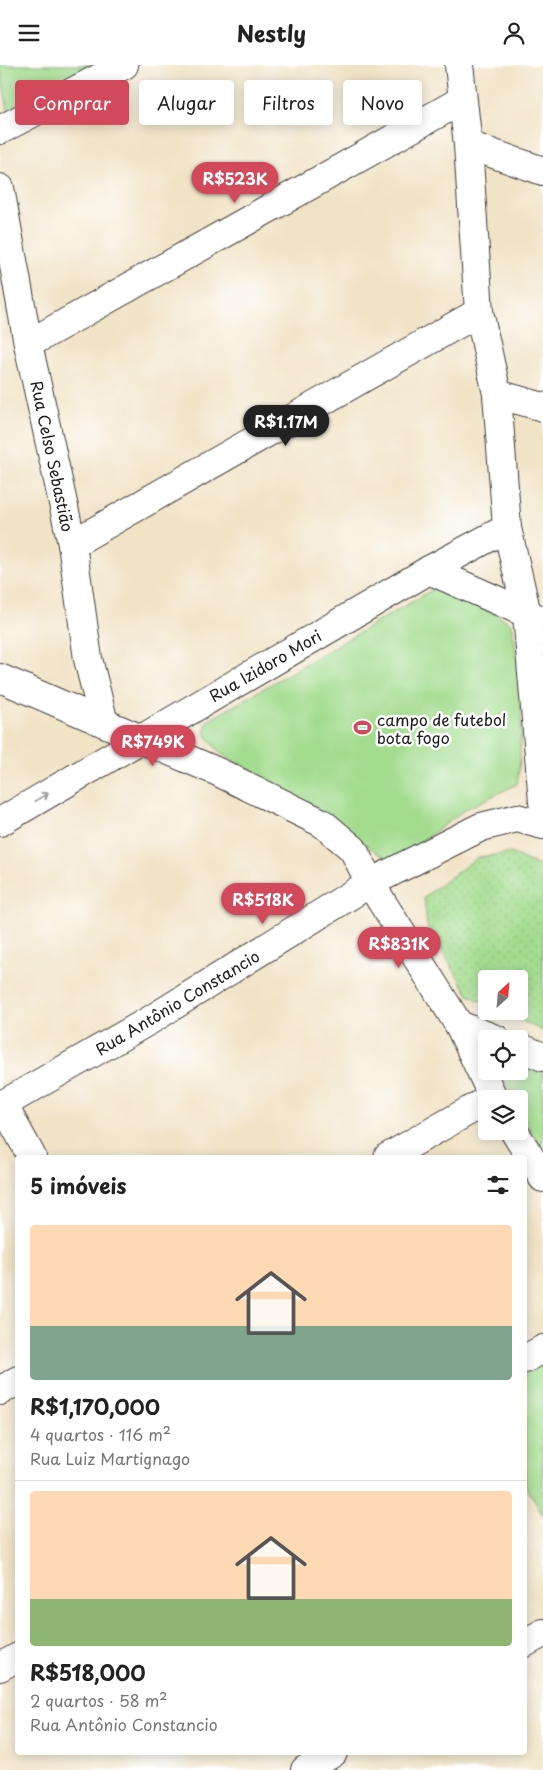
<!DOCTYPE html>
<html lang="pt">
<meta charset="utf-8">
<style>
:root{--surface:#fff;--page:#f6f6f6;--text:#222;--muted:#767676;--line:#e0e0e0;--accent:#d1495b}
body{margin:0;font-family:"Playpen Sans",sans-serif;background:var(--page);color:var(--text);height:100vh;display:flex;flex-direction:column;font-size:19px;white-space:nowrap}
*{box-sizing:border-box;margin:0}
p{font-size:16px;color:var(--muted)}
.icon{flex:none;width:28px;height:28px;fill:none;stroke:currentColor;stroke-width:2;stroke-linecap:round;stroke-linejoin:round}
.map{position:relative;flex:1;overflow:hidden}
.panel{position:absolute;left:15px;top:1090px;width:512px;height:600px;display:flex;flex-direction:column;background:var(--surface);border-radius:5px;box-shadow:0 2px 12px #0003}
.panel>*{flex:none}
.banner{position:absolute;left:15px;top:15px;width:514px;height:45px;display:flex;gap:10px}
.needle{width:32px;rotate:26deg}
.fabs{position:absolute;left:478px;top:905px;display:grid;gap:10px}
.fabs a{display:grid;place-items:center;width:50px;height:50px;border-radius:5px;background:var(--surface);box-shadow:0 2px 12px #0003;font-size:25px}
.price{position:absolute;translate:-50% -42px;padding:0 11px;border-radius:18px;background:var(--accent);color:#fff;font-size:16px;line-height:32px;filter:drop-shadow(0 1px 2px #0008)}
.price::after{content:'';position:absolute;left:50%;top:30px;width:15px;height:11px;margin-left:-8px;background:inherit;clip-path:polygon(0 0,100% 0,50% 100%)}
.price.on{background:#222;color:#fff}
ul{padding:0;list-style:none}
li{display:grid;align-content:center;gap:10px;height:265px;padding:0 15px}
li+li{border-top:1px solid var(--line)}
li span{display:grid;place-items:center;height:155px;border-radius:5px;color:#555}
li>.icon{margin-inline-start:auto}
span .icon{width:90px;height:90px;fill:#fffc;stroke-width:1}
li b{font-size:21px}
h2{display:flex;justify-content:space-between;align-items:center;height:60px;padding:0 15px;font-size:21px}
.tag{padding:0 18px;border-radius:5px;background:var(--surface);box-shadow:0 2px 12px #0003;font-size:18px;line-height:45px}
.tag.on{background:var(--accent);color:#fff}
header{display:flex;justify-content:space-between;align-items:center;height:65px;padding:0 15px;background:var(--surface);font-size:22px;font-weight:700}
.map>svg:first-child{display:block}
.grass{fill:#a3dc8e;stroke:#607c55}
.park{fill:url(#park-dots);stroke:#607c55}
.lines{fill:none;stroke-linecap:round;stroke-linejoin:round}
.minor-casing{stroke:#3c3a36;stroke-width:30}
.minor{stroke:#fff;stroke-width:28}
.oneway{stroke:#999}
.labels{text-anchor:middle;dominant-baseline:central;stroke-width:5;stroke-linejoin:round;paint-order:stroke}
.street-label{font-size:16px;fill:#1c1c1c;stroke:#fff}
.poi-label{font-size:16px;fill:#1c1c1c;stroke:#fff;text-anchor:start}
</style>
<header><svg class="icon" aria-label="menu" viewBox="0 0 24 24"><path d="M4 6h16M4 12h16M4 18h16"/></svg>Nestly<svg class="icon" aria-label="person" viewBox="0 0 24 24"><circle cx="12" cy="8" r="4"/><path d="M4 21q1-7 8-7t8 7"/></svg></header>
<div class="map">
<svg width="543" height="1705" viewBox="0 0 543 1705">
<defs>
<pattern id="park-dots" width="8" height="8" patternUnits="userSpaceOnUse" patternTransform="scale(1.25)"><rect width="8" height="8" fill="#a3dc8e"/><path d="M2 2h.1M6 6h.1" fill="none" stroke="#8cbc7a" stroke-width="1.8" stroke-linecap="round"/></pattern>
</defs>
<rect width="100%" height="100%" fill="#fff"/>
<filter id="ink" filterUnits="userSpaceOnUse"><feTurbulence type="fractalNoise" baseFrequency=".02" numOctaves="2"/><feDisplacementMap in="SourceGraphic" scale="10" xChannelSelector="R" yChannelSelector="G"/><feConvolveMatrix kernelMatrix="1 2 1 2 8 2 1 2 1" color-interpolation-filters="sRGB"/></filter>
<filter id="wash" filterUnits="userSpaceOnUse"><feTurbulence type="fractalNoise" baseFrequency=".0096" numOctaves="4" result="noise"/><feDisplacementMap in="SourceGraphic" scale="20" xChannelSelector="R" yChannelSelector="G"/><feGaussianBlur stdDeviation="1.12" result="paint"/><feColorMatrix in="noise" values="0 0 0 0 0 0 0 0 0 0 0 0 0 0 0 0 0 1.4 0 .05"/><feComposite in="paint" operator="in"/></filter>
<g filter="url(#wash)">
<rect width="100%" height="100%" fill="#f1e3c6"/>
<g class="grass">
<path d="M 0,0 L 108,0 L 9,52 Z"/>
<path d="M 437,522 L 450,524 L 512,559 C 520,611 525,666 517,719 L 466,744 L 414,782 L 392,795 L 376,787 L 316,742 L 220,688 L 206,670 L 206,657 Z"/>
<path d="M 519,997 L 543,1006 L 543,1088 L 519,1043 L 519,1034 L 514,1034 L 499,1006 L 519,1006 Z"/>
<path d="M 543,1299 L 543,1451 L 525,1419 L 525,1309 Z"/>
</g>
<path class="park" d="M 511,788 L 543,803 L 543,966 L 502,946 L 519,946 L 519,914 L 486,914 L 486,939 L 469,930 L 427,861 L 424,832 L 478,792 Z"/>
</g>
<g filter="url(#ink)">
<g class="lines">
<defs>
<g id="minor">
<path d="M 459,0 L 468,80 L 479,247 L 497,329 L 507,463 L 527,549 L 543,737"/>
<path d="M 0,65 L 124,0"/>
<path d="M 468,80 L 543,106"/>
<path d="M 0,123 L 28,279 L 72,479 L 88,594 L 104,658"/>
<path d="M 28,279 L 462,35"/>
<path d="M 497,329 L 543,342"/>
<path d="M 72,479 L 479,247"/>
<path d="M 429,505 L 539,554"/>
<path d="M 0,613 L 218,707 L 322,758 L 353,784 L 370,818 L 459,960 L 494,1034"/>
<path d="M 0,757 L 429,505 L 507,463"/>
<path d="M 459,960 L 496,974"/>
<path d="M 519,982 L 543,992"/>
<path d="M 3,1039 L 32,1092"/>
<path d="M 0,1041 L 152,954 L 370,818 L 481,762 L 517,753 L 543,760"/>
<path d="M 514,1066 L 543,1113"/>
<path d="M 388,1092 L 486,1036"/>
<path d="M 525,1294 L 543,1284"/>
<path d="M 0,1326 L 18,1315"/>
<path d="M 525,1578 L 543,1568"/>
<path d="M 0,1602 L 18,1592"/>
<path d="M 305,1705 L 333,1688"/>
</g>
</defs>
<use href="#minor" class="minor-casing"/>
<use href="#minor" class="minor"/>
</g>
<defs><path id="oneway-shaft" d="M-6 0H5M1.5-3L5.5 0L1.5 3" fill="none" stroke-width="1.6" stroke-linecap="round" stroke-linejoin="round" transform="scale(1.25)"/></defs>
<use class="oneway" href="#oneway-shaft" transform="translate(42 732) rotate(-31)"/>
</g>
<defs>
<symbol id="stadium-bare" viewBox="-9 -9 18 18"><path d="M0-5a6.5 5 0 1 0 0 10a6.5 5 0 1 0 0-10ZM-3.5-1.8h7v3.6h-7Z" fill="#d1495b" stroke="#fff" stroke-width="2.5" paint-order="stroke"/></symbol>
</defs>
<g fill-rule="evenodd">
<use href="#stadium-bare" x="350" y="650" width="25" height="25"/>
</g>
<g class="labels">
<g class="street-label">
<text transform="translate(53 391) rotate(78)">Rua Celso Sebastião</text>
<text transform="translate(265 600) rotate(-30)">Rua Izidoro Mori</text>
<text transform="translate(177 937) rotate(-31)">Rua Antônio Constancio</text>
</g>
<g class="poi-label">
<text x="377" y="654">campo de futebol<tspan x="377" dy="18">bota fogo</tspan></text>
</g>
</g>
</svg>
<div class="fabs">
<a><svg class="needle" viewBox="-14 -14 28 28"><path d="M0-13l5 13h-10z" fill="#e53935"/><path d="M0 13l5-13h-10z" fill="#767676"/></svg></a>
<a><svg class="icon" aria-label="locate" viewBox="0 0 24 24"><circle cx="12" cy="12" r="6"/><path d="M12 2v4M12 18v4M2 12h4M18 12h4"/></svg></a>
<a><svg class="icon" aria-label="layers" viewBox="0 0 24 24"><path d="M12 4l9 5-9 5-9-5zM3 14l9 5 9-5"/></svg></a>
</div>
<b class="price" style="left:235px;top:139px">R$523K</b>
<b class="price on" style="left:286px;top:382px">R$1.17M</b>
<b class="price" style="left:153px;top:702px">R$749K</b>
<b class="price" style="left:263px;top:860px">R$518K</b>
<b class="price" style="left:399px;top:904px">R$831K</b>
<div class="banner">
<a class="tag on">Comprar</a>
<a class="tag">Alugar</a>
<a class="tag">Filtros</a>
<a class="tag">Novo</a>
</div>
<section class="panel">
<h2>5 imóveis<svg class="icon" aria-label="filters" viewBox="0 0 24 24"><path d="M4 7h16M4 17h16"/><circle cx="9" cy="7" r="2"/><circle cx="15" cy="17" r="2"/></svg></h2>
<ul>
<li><span style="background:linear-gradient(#ffd9b3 65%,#7fa58c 0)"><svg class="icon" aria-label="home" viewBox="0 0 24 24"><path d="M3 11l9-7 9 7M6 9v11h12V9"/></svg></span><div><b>R$1,170,000</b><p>4 quartos · 116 m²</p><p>Rua Luiz Martignago</p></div></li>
<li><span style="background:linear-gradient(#ffd9b3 70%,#8fb573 0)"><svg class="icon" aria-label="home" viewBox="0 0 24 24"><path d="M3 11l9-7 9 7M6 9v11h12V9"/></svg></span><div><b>R$518,000</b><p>2 quartos · 58 m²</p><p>Rua Antônio Constancio</p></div></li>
</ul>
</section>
</div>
